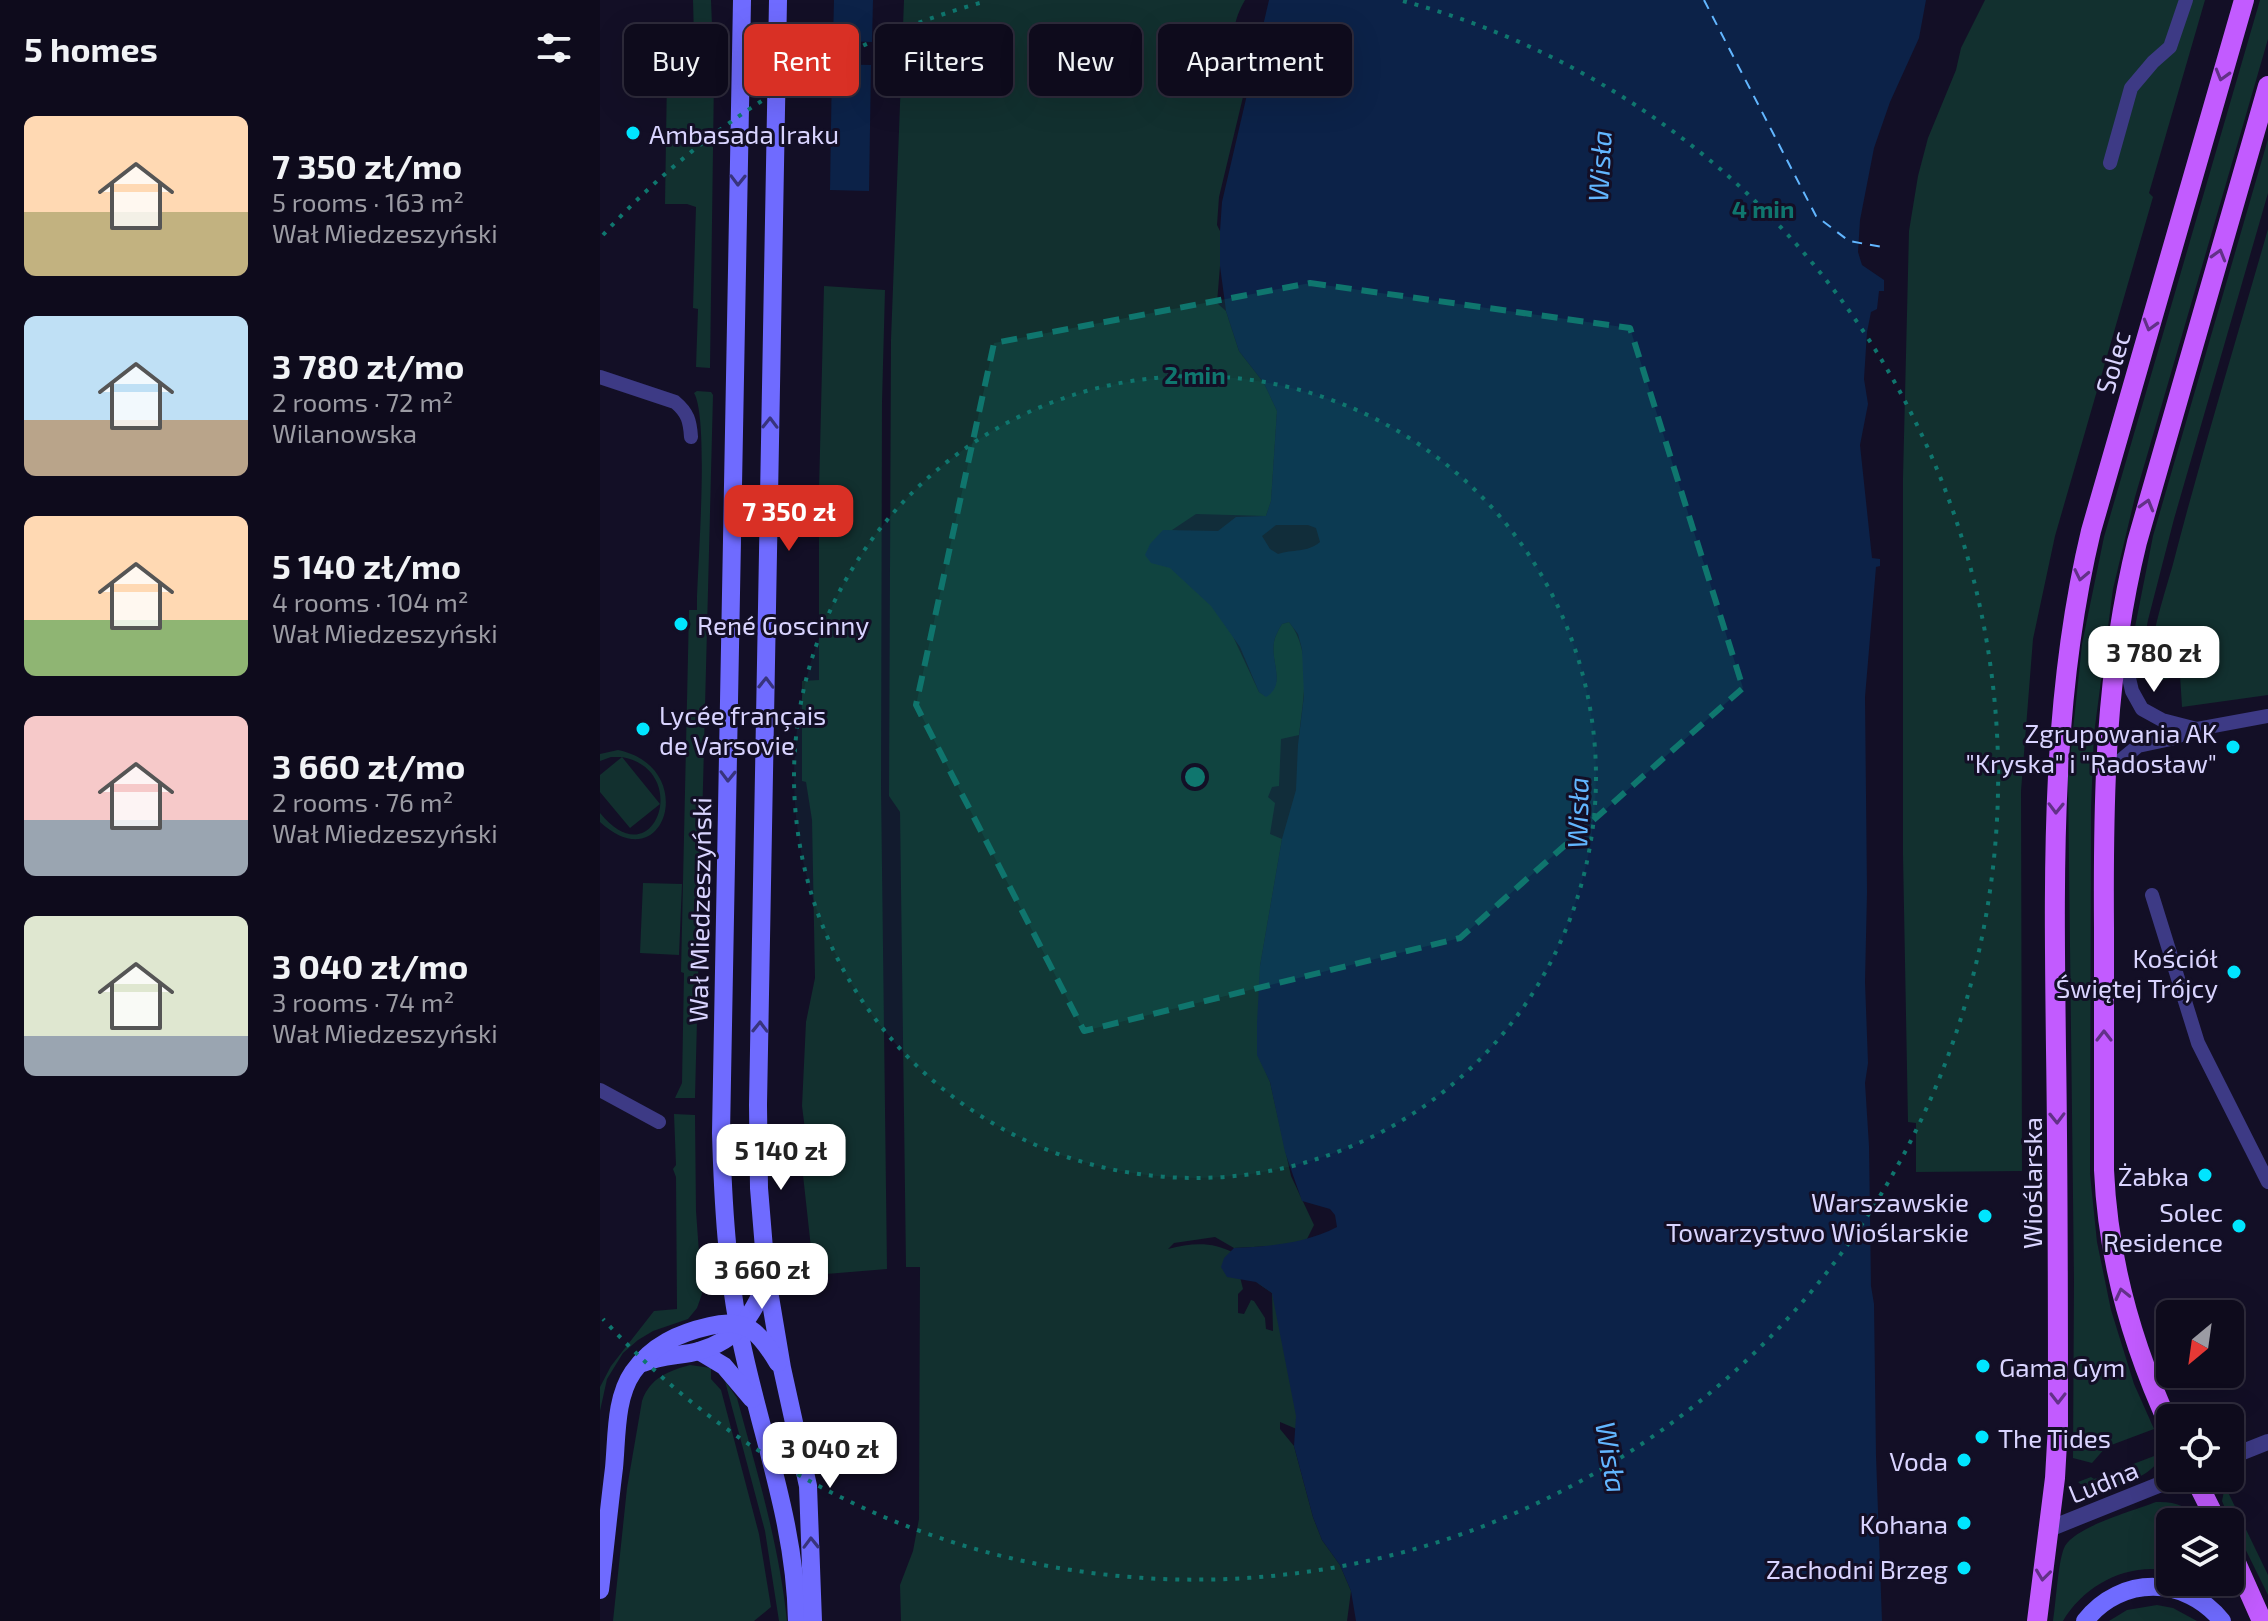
<!DOCTYPE html>
<meta charset="utf-8">
<style>
:root{--surface:#0e0b1c;--page:#171425;--text:#f1f3f6;--muted:#9b9ba3;--line:#2e2b3b;--accent:#d93025}
body{margin:0;font-family:"Exo 2",sans-serif;background:var(--page);color:var(--text);height:100vh;display:flex;flex-direction:column;font-size:30px;white-space:nowrap}
*{box-sizing:border-box;margin:0}
p{font-size:26px;color:var(--muted)}
.icon{flex:none;width:44px;height:44px;fill:none;stroke:currentColor;stroke-width:2;stroke-linecap:round;stroke-linejoin:round}
.map{position:relative;flex:1;overflow:hidden}
.details{display:flex;flex-direction:column;background:var(--surface);width:600px}
.details>*{flex:none}
.guide{position:absolute;left:24px;top:24px;width:760px;height:72px;display:flex;gap:16px}
.needle{width:52px;rotate:209deg}
.buttons{position:absolute;left:1556px;top:1300px;display:grid;gap:16px}
.buttons a{display:grid;place-items:center;width:88px;height:88px;border-radius:12px;background:var(--surface);box-shadow:0 8px 32px #0002,0 0 0 2px var(--line);font-size:40px}
.price{position:absolute;translate:-50% -68px;padding:0 18px;border-radius:16px;background:#fff;color:#222;font-size:26px;line-height:52px;filter:drop-shadow(0 2px 4px #0008)}
.price::after{content:'';position:absolute;left:50%;top:48px;width:24px;height:18px;margin-left:-12px;background:inherit;clip-path:polygon(0 0,100% 0,50% 100%)}
.price.selected{background:var(--accent);color:#fff}
ul{padding:0;list-style:none}
li{display:flex;align-items:center;gap:24px;height:200px;padding:0 24px}
li span{display:grid;place-items:center;flex:none;width:224px;height:160px;border-radius:12px;color:#555}
li>.icon{margin-inline-start:auto}
span .icon{width:96px;height:96px;fill:#fffc;stroke-width:1}
li b{font-size:34px}
h2{display:flex;justify-content:space-between;align-items:center;height:96px;padding:0 24px;font-size:34px}
.tag{padding:0 28px;border-radius:12px;background:var(--surface);box-shadow:0 8px 32px #0002,0 0 0 2px var(--line);font-size:28px;line-height:72px}
.tag.selected{background:var(--accent);color:#fff}
main{display:flex;flex:1;min-height:0}
.map>svg:first-child{display:block}
.green{fill:#12302f}
.water{fill:#0c2248;fill-rule:evenodd}
.lines{fill:none;stroke-linecap:round;stroke-linejoin:round}
.ferry{stroke:#62b6ff;stroke-width:2;stroke-dasharray:10 8;stroke-linecap:butt}
.minor{stroke:#3d3a85;stroke-width:14}
.tertiary{stroke:#3d3a85;stroke-width:16}
.secondary{stroke:#6f6bff;stroke-width:18}
.primary{stroke:#c25bff;stroke-width:20}
.oneway{stroke:#623188}
.oneway2{stroke:#38347d}
.marked{fill:#0f766e;fill-opacity:0.2;stroke:#0f766e;stroke-width:6;stroke-dasharray:16 10;stroke-linejoin:round}
.ring{fill:none;stroke:#0f766e;stroke-width:4;stroke-dasharray:4 8}
.poi-dot{fill:#00e5ff;stroke:#130f26;stroke-width:3}
.labels{text-anchor:middle;dominant-baseline:central;stroke-width:6;stroke-linejoin:round;paint-order:stroke}
.poi-label{font-size:26px;fill:#d9d4ff;stroke:#130f26;text-anchor:end}
.street-label{font-size:26px;fill:#d9d4ff;stroke:#130f26}
.water-label{font-size:28px;font-style:italic;fill:#62b6ff;stroke:#130f26}
.centre{fill:#0f766e;stroke:#130f26;stroke-width:4}
.ring-label{font-size:24px;text-anchor:middle;font-weight:bold;fill:#0f766e;stroke:#130f26;stroke-width:6;stroke-linejoin:round;paint-order:stroke}
</style>
<main>
<section class="details">
<h2>5 homes<svg class="icon" aria-label="filters" viewBox="0 0 24 24"><path d="M4 7h16M4 17h16"/><circle cx="9" cy="7" r="2"/><circle cx="15" cy="17" r="2"/></svg></h2>
<ul>
<li><span style="background:linear-gradient(#ffd9b3 60%,#c2b280 0)"><svg class="icon" aria-label="home" viewBox="0 0 24 24"><path d="M3 11l9-7 9 7M6 9v11h12V9"/></svg></span><div><b>7 350 zł/mo</b><p>5 rooms · 163 m²</p><p>Wał Miedzeszyński</p></div></li>
<li><span style="background:linear-gradient(#bfe0f5 65%,#b9a48a 0)"><svg class="icon" aria-label="home" viewBox="0 0 24 24"><path d="M3 11l9-7 9 7M6 9v11h12V9"/></svg></span><div><b>3 780 zł/mo</b><p>2 rooms · 72 m²</p><p>Wilanowska</p></div></li>
<li><span style="background:linear-gradient(#ffd9b3 65%,#8fb573 0)"><svg class="icon" aria-label="home" viewBox="0 0 24 24"><path d="M3 11l9-7 9 7M6 9v11h12V9"/></svg></span><div><b>5 140 zł/mo</b><p>4 rooms · 104 m²</p><p>Wał Miedzeszyński</p></div></li>
<li><span style="background:linear-gradient(#f6c9c9 65%,#9aa5b1 0)"><svg class="icon" aria-label="home" viewBox="0 0 24 24"><path d="M3 11l9-7 9 7M6 9v11h12V9"/></svg></span><div><b>3 660 zł/mo</b><p>2 rooms · 76 m²</p><p>Wał Miedzeszyński</p></div></li>
<li><span style="background:linear-gradient(#dfe7d0 75%,#9aa5b1 0)"><svg class="icon" aria-label="home" viewBox="0 0 24 24"><path d="M3 11l9-7 9 7M6 9v11h12V9"/></svg></span><div><b>3 040 zł/mo</b><p>3 rooms · 74 m²</p><p>Wał Miedzeszyński</p></div></li>
</ul>
</section>
<div class="map">
<svg width="1668" height="1621" viewBox="0 0 1668 1621">
<rect width="100%" height="100%" fill="#130f26"/>
<g class="green">
<path d="M 93,0 L 111,0 L 114,77 L 110,368 L 96,367 L 98,309 L 93,308 L 96,207 L 87,204 L 65,204 L 67,76 L 95,76 Z"/>
<path d="M 304,0 L 645,0 C 633,20 629,44 639,65 L 647,65 L 649,72 L 619,197 L 617,225 L 620,231 L 620,266 L 617,303 L 626,311 L 639,351 L 664,383 L 677,411 L 671,501 L 666,516 L 596,514 L 572,530 L 584,532 L 659,692 L 665,696 C 687,685 670,661 674,642 C 675,636 679,629 682,624 L 689,622 C 713,652 703,699 699,735 L 681,739 L 679,786 L 672,787 L 668,797 L 675,803 L 670,834 L 682,839 L 660,966 L 658,1055 L 670,1082 L 691,1176 L 714,1225 L 706,1241 L 672,1246 L 634,1248 L 615,1237 L 574,1243 L 568,1249 C 592,1243 611,1241 634,1253 L 643,1289 L 638,1294 L 638,1313 L 644,1314 L 651,1300 L 654,1301 L 665,1318 L 666,1329 L 673,1331 L 672,1293 L 656,1282 L 679,1292 L 699,1430 L 680,1422 L 680,1429 L 694,1446 L 713,1517 L 722,1540 L 740,1565 L 751,1591 L 747,1621 L 301,1621 L 300,1585 L 313,1551 L 319,1519 L 320,1267 L 306,1267 L 300,812 L 289,796 L 291,340 Z"/>
<path d="M 1385,0 L 1605,0 L 1549,193 L 1553,197 L 1455,536 L 1433,639 L 1421,791 L 1422,1171 L 1316,1172 L 1316,1123 L 1308,1122 L 1303,855 L 1303,478 L 1309,231 L 1318,176 L 1328,138 L 1356,70 L 1361,48 Z"/>
<path d="M 1660,0 L 1668,0 L 1668,39 L 1535,497 L 1513,589 L 1494,734 L 1491,808 L 1490,1174 L 1497,1242 L 1511,1310 L 1534,1384 L 1554,1429 L 1506,1447 L 1492,1463 L 1473,1458 L 1474,1280 L 1468,778 L 1482,644 L 1504,537 Z"/>
<path d="M 1668,139 L 1668,193 L 1574,519 L 1548,620 L 1537,681 L 1535,627 L 1553,536 Z"/>
<path d="M 1668,229 L 1668,695 L 1582,707 L 1580,675 L 1552,683 C 1545,649 1564,597 1573,564 C 1602,452 1636,341 1668,229 Z"/>
<path d="M 224,286 L 285,290 L 282,402 L 281,787 L 287,1269 L 214,1275 L 203,1175 L 214,1170 L 208,1153 L 202,1106 L 206,1022 L 215,978 L 212,820 L 206,782 L 202,781 L 202,681 L 219,680 L 219,491 Z"/>
<path d="M 97,391 L 111,392 L 113,395 L 95,1098 L 75,1098 L 82,1083 L 84,973 L 81,972 L 89,610 L 97,610 L 97,600 C 98,561 109,418 94,393 Z"/>
<path d="M 18,750 C 100,767 65,882 0,822 L 0,813 C 54,880 93,770 22,757 L 60,804 L 30,828 L 0,792 L 0,775 L 22,757 L 11,757 L 0,761 L 0,754 Z"/>
<path d="M 43,883 L 82,884 L 79,955 L 40,953 Z"/>
<path d="M 74,1114 L 95,1115 L 96,1211 L 102,1294 L 97,1308 L 88,1319 L 53,1331 L 38,1340 L 23,1353 L 7,1379 L 0,1411 L 0,1387 L 11,1366 L 54,1311 L 77,1309 L 76,1177 L 73,1169 L 76,1165 Z"/>
<path d="M 90,1365 L 111,1368 L 111,1379 L 121,1390 L 159,1534 L 171,1607 L 154,1621 L 13,1621 L 27,1488 L 42,1401 C 50,1378 68,1371 90,1365 Z"/>
<path d="M 125,1381 L 137,1398 C 157,1472 179,1544 187,1621 L 179,1621 L 165,1531 Z"/>
<path d="M 1562,1453 C 1554,1479 1516,1485 1493,1494 L 1478,1482 L 1491,1477 L 1494,1479 Z"/>
<path d="M 1625,1486 L 1668,1575 L 1668,1595 L 1625,1508 L 1622,1501 Z"/>
<path d="M 1556,1502 C 1574,1501 1590,1506 1600,1522 L 1570,1522 L 1570,1571 C 1528,1562 1484,1585 1463,1621 L 1453,1621 C 1456,1604 1458,1559 1465,1546 C 1477,1526 1533,1511 1556,1502 Z"/>
<path d="M 1557,1605 L 1573,1608 L 1597,1621 L 1509,1621 L 1527,1610 Z"/>
</g>
<g class="water">
<path d="M 234,0 L 273,0 L 272,42 L 233,41 Z"/>
<path d="M 669,0 L 1326,0 L 1319,38 L 1290,102 L 1274,148 L 1260,220 L 1258,252 L 1262,265 L 1284,280 L 1284,291 L 1279,291 L 1277,309 L 1271,312 L 1267,332 L 1264,379 L 1268,404 L 1260,445 L 1272,558 L 1280,559 L 1280,566 L 1276,567 L 1265,697 L 1267,892 L 1265,982 L 1268,1063 L 1265,1083 L 1269,1146 L 1271,1286 L 1274,1304 L 1276,1456 L 1282,1621 L 756,1621 L 751,1591 L 740,1565 L 722,1540 L 713,1517 L 694,1446 L 696,1416 L 672,1293 L 656,1282 L 627,1277 L 621,1267 L 624,1258 L 634,1248 C 670,1246 704,1244 737,1227 L 735,1215 L 730,1209 L 702,1201 L 685,1152 L 670,1082 L 657,1055 L 657,1023 L 660,966 L 682,839 L 696,790 L 698,745 L 704,696 L 702,649 L 698,634 L 689,622 L 682,624 C 679,629 675,636 674,642 C 670,661 687,685 666,697 L 659,692 L 640,647 L 611,606 L 570,568 L 551,563 L 545,555 L 550,544 L 563,530 L 618,531 L 636,517 L 666,516 L 671,501 L 677,411 L 664,383 L 639,351 L 626,311 L 620,266 L 620,231 L 622,202 ZM 676,525 L 708,525 L 716,528 L 720,542 C 707,553 693,549 678,554 L 670,549 L 662,536 Z"/>
<path d="M 232,64 L 271,65 L 269,191 L 230,190 Z"/>
</g>
<g class="lines">
<path class="ferry" d="M 1104,0 L 1216,216 L 1249,241 L 1282,247"/>
<g class="minor">
<path d="M 1510,163 L 1531,88 L 1553,62 L 1570,47 L 1586,0"/>
<path d="M 0,377 L 75,402 C 88,413 90,421 91,437"/>
<path d="M 1515,664 L 1529,678 L 1532,691 L 1542,709 L 1562,720 L 1597,729"/>
<path d="M 1504,774 L 1538,746 L 1571,739 L 1597,729 L 1668,716"/>
<path d="M 1552,895 L 1598,1043 L 1668,1182"/>
<path d="M 0,1090 L 59,1122"/>
</g>
<g class="tertiary">
<path d="M 1630,1457 L 1668,1442"/>
<path d="M 1449,1529 L 1576,1478"/>
</g>
<g class="secondary">
<path d="M 142,0 L 121,1133 C 123,1203 127,1272 141,1340 C 161,1437 195,1520 197,1621"/>
<path d="M 178,0 L 158,1105 L 159,1188 L 166,1273 L 182,1368 L 208,1486 L 213,1621"/>
<path d="M 99,1351 L 124,1366 L 152,1399"/>
<path d="M 43,1363 C 61,1355 81,1356 99,1351 C 139,1339 150,1318 167,1282"/>
<path d="M 0,1590 C 5,1549 9,1508 14,1468 C 17,1437 15,1398 33,1372 C 52,1345 79,1333 110,1326 C 147,1317 160,1333 178,1363"/>
<path d="M 1485,1621 C 1521,1575 1586,1576 1622,1621"/>
</g>
<g class="primary">
<path d="M 1570,1427 C 1532,1345 1508,1261 1504,1170 C 1504,1089 1504,1008 1504,927 C 1503,794 1505,673 1537,542 L 1668,86"/>
<path d="M 1595,1478 L 1617,1522"/>
<path d="M 1630,1549 L 1662,1621"/>
<path d="M 1437,1621 L 1455,1478 L 1458,1425 C 1458,1300 1458,1175 1456,1050 C 1454,875 1450,702 1491,531 L 1644,0"/>
</g>
</g>
<defs><path id="oneway-chevron" d="M-2-3.5L2.5 0L-2 3.5" fill="none" stroke-width="1.6" stroke-linecap="round" stroke-linejoin="round" transform="scale(2)"/></defs>
<g class="oneway">
<use href="#oneway-chevron" transform="translate(1622 75) rotate(106)"/>
<use href="#oneway-chevron" transform="translate(1619 255) rotate(-74)"/>
<use href="#oneway-chevron" transform="translate(1550 325) rotate(106)"/>
<use href="#oneway-chevron" transform="translate(1547 505) rotate(-74)"/>
<use href="#oneway-chevron" transform="translate(1481 575) rotate(102)"/>
<use href="#oneway-chevron" transform="translate(1456 808) rotate(91)"/>
<use href="#oneway-chevron" transform="translate(1504 1036) rotate(-90)"/>
<use href="#oneway-chevron" transform="translate(1457 1118) rotate(89)"/>
<use href="#oneway-chevron" transform="translate(1522 1294) rotate(-103)"/>
<use href="#oneway-chevron" transform="translate(1458 1398) rotate(90)"/>
<use href="#oneway-chevron" transform="translate(1443 1575) rotate(97)"/>
</g>
<g class="oneway2">
<use href="#oneway-chevron" transform="translate(138 180) rotate(91)"/>
<use href="#oneway-chevron" transform="translate(170 423) rotate(-89)"/>
<use href="#oneway-chevron" transform="translate(166 683) rotate(-89)"/>
<use href="#oneway-chevron" transform="translate(128 776) rotate(91)"/>
<use href="#oneway-chevron" transform="translate(160 1027) rotate(-89)"/>
<use href="#oneway-chevron" transform="translate(211 1543) rotate(-91)"/>
</g>
<path class="marked" d="M 710,283 L 1030,328 L 1143,688 L 860,938 L 484,1031 L 316,705 L 394,343 Z"/>
<circle cx="595" cy="777" r="401" fill="#0f766e" fill-opacity=".12"/>
<g class="ring">
<circle cx="595" cy="777" r="401"/>
<path d="M3 235A803 803 0 0 1 387 1M803 1A803 803 0 1 1 3 1319"/>
</g>
<g class="poi-dot">
<circle cx="33" cy="133" r="8"/>
<circle cx="81" cy="624" r="8"/>
<circle cx="43" cy="729" r="8"/>
<circle cx="1633" cy="747" r="8"/>
<circle cx="1634" cy="972" r="8"/>
<circle cx="1605" cy="1175" r="8"/>
<circle cx="1385" cy="1216" r="8"/>
<circle cx="1639" cy="1226" r="8"/>
<circle cx="1383" cy="1366" r="8"/>
<circle cx="1382" cy="1437" r="8"/>
<circle cx="1364" cy="1460" r="8"/>
<circle cx="1364" cy="1523" r="8"/>
<circle cx="1364" cy="1568" r="8"/>
</g>
<g class="labels">
<g class="poi-label">
<text x="49" y="133" text-anchor="start">Ambasada Iraku</text>
<text x="97" y="624" text-anchor="start">René Goscinny</text>
<text x="59" y="714" text-anchor="start">Lycée français<tspan x="59" dy="30">de Varsovie</tspan></text>
<text x="1617" y="732">Zgrupowania AK<tspan x="1617" dy="30">"Kryska" i "Radosław"</tspan></text>
<text x="1618" y="957">Kościół<tspan x="1618" dy="30">Świętej Trójcy</tspan></text>
<text x="1589" y="1175">Żabka</text>
<text x="1369" y="1201">Warszawskie<tspan x="1369" dy="30">Towarzystwo Wioślarskie</tspan></text>
<text x="1623" y="1211">Solec<tspan x="1623" dy="30">Residence</tspan></text>
<text x="1399" y="1366" text-anchor="start">Gama Gym</text>
<text x="1398" y="1437" text-anchor="start">The Tides</text>
<text x="1348" y="1460">Voda</text>
<text x="1348" y="1523">Kohana</text>
<text x="1348" y="1568">Zachodni Brzeg</text>
</g>
<g class="street-label">
<text transform="translate(1512 362) rotate(-74)">Solec</text>
<text transform="translate(99 910) rotate(-89)">Wał Miedzeszyński</text>
<text transform="translate(1431 1183) rotate(-90)">Wioślarska</text>
<text transform="translate(1503 1481) rotate(-22)">Ludna</text>
</g>
<g class="water-label">
<text transform="translate(999 166) rotate(-87)">Wisła</text>
<text transform="translate(977 813) rotate(-89)">Wisła</text>
<text transform="translate(1012 1457) rotate(80)">Wisła</text>
</g>
</g>
<circle cx="595" cy="777" r="12" class="centre"/>
<g class="ring-label">
<text x="1163" y="218">4 min</text>
<text x="595" y="384">2 min</text>
</g>
</svg>
<div class="buttons">
<a><svg class="needle" viewBox="-14 -14 28 28"><path d="M0-13l5 13h-10z" fill="#e53935"/><path d="M0 13l5-13h-10z" fill="#9b9ba3"/></svg></a>
<a><svg class="icon" aria-label="locate" viewBox="0 0 24 24"><circle cx="12" cy="12" r="6"/><path d="M12 2v4M12 18v4M2 12h4M18 12h4"/></svg></a>
<a><svg class="icon" aria-label="layers" viewBox="0 0 24 24"><path d="M12 4l9 5-9 5-9-5zM3 14l9 5 9-5"/></svg></a>
</div>
<b class="price selected" style="left:189px;top:553px">7 350 zł</b>
<b class="price" style="left:1554px;top:694px">3 780 zł</b>
<b class="price" style="left:181px;top:1192px">5 140 zł</b>
<b class="price" style="left:162px;top:1311px">3 660 zł</b>
<b class="price" style="left:230px;top:1490px">3 040 zł</b>
<div class="guide">
<a class="tag">Buy</a>
<a class="tag selected">Rent</a>
<a class="tag">Filters</a>
<a class="tag">New</a>
<a class="tag">Apartment</a>
</div>
</div>
</main>
